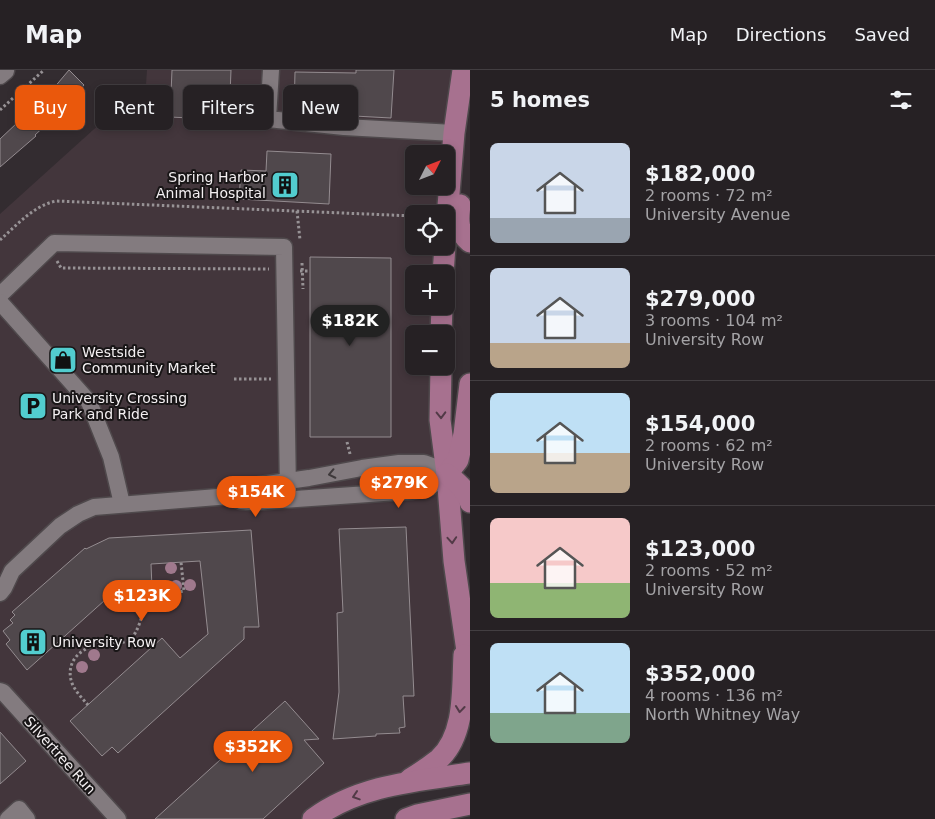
<!DOCTYPE html>
<meta charset="utf-8">
<style>
:root{--surface:#262124;--page:#2e292c;--text:#f1f3f6;--muted:#a4a3a6;--line:#423e41;--accent:#ea580c}
body{margin:0;font-family:"DejaVu Sans",sans-serif;background:var(--page);color:var(--text);height:100vh;display:flex;flex-direction:column;font-size:19px;white-space:nowrap}
*{box-sizing:border-box;margin:0}
p{font-size:16px;color:var(--muted)}
.icon{flex:none;width:28px;height:28px;fill:none;stroke:currentColor;stroke-width:2;stroke-linecap:round;stroke-linejoin:round}
.map{position:relative;flex:1;overflow:hidden}
.drawer{display:flex;flex-direction:column;background:var(--surface);width:465px}
.drawer>*{flex:none}
.guide{position:absolute;left:15px;top:15px;width:380px;height:45px;display:flex;gap:10px}
.needle{width:32px;rotate:48deg}
.controls{position:absolute;left:405px;top:75px;display:grid;gap:10px}
.controls a{display:grid;place-items:center;width:50px;height:50px;border-radius:8px;background:var(--surface);box-shadow:0 2px 8px #0003,0 0 0 1px var(--line);font-size:25px}
.price{position:absolute;translate:-50% -42px;padding:0 11px;border-radius:18px;background:var(--accent);color:#fff;font-size:16px;line-height:32px;filter:drop-shadow(0 1px 2px #0008)}
.price::after{content:'';position:absolute;left:50%;top:30px;width:15px;height:11px;margin-left:-8px;background:inherit;clip-path:polygon(0 0,100% 0,50% 100%)}
.price.active{background:#222;color:#fff}
ul{padding:0;list-style:none}
li{display:flex;align-items:center;gap:15px;height:125px;padding:0 20px}
li+li{border-top:1px solid var(--line)}
li span{display:grid;place-items:center;flex:none;width:140px;height:100px;border-radius:8px;color:#555}
li>.icon{margin-inline-start:auto}
span .icon{width:60px;height:60px;fill:#fffc;stroke-width:1}
li b{font-size:21px}
h2{display:flex;justify-content:space-between;align-items:center;height:60px;padding:0 20px;font-size:21px}
.chip{padding:0 18px;border-radius:8px;background:var(--surface);box-shadow:0 2px 8px #0003,0 0 0 1px var(--line);font-size:18px;line-height:45px}
.chip.active{background:var(--accent);color:#fff}
header{display:flex;align-items:center;gap:30px;box-sizing:border-box;height:70px;padding:0 25px;background:var(--surface);border-bottom:1px solid var(--line)}
header strong{font-size:24px}
nav{display:flex;gap:28px;margin-inline-start:auto;font-size:18px}
main{display:flex;flex:1;min-height:0}
.map>svg:first-child{display:block}
.built{fill:#43363c;fill-rule:evenodd}
.building{fill:#50484c;stroke:#948c90}
.lines{fill:none;stroke-linecap:round;stroke-linejoin:round}
.minor-casing{stroke:#4f494c;stroke-width:19}
.major-casing{stroke:#4f494c;stroke-width:24}
.path{stroke:#979295;stroke-width:3;stroke-dasharray:2.5 2.5;stroke-linecap:butt}
.minor{stroke:#837b7f;stroke-width:16}
.major{stroke:#a7718f;stroke-width:21}
.tree{fill:#a0798d}
.oneway{stroke:#523a47}
.oneway2{stroke:#3e393b}
.labels{text-anchor:middle;dominant-baseline:central;stroke-width:4;stroke-linejoin:round;paint-order:stroke}
.poi-label{font-size:14px;fill:#f3eff1;stroke:#191617;text-anchor:start}
.street-label{font-size:14px;fill:#f3eff1;stroke:#191617}
</style>
<header>
<strong>Map</strong>
<nav><a>Map</a><a>Directions</a><a>Saved</a></nav>
</header>
<main>
<div class="map">
<svg width="470" height="749" viewBox="0 0 470 749">
<rect width="100%" height="100%" fill="#332c30"/>
<path class="built" d="M 147,0 L 463,0 L 446,144 L 414,144 L 414,176 L 445,176 L 443,204 L 414,204 L 414,236 L 442,236 L 441,264 L 414,264 L 414,296 L 441,296 L 460,642 L 440,688 L 313,749 L 0,749 L 0,144 L 93,60 L 146,15 ZM 414,84 L 446,84 L 446,116 L 414,116 Z"/>
<g class="building">
<path d="M 69,0 L 84,15 L 61,41 L 35,65 L 36,66 L 0,97 L 0,69 L 53,19 Z"/>
<path d="M 172,0 L 231,0 L 229,50 L 170,47 Z"/>
<path d="M 356,0 L 394,0 L 391,48 L 354,46 L 354,39 L 324,38 L 324,41 L 294,41 L 295,2 L 356,3 Z"/>
<path d="M 267,81 L 331,84 L 329,134 L 239,129 L 241,100 L 266,101 Z"/>
<path d="M 310,187 L 391,188 L 391,367 L 310,367 Z"/>
<path d="M 406,457 L 414,626 L 403,626 L 405,657 L 399,658 L 400,663 L 376,664 L 376,666 L 333,669 L 339,622 L 337,543 L 343,542 L 339,459 Z"/>
<path d="M 251,460 L 259,557 L 244,557 L 244,569 L 118,683 L 112,677 L 102,686 L 70,651 L 162,568 L 180,588 L 208,564 L 200,491 L 151,494 L 152,518 L 115,521 L 27,600 L 6,574 L 10,570 L 3,561 L 13,553 L 10,550 L 15,545 L 12,542 L 85,478 L 86,479 L 109,468 Z"/>
<path d="M 285,631 L 319,669 L 304,670 L 324,693 L 263,749 L 155,749 Z"/>
<path d="M 0,662 L 26,691 L 0,714 Z"/>
</g>
<g class="lines">
<defs>
<g id="minor">
<path d="M 271,0 L 268,49 L 344,57 L 454,63"/>
<path d="M 0,6 L 6,1"/>
<path d="M 0,225 L 54,173 L 284,177 L 288,420"/>
<path d="M 0,232 L 89,332 L 111,387 L 122,434"/>
<path d="M 0,523 L 4,518 L 12,501 L 60,456 L 78,444 L 94,437 L 230,426 L 252,416 L 309,408 L 362,398 L 399,393 L 424,393 L 435,397 L 447,404 L 430,417 L 412,421 L 252,432 L 241,431 L 230,426"/>
<path d="M 0,621 L 3,622 L 118,749"/>
<path d="M 8,749 L 19,739 L 27,749"/>
</g>
<g id="major">
<path d="M 460,135 C 458,150 457,161 470,172"/>
<path d="M 446,160 L 454,63 L 463,0"/>
<path d="M 443,204 L 445,176"/>
<path d="M 441,264 L 442,236"/>
<path d="M 441,296 L 440,350 L 447,404 L 454,491 L 470,602"/>
<path d="M 447,404 L 458,390 L 464,364 L 470,314"/>
<path d="M 447,404 C 456,412 467,420 470,432"/>
<path d="M 410,709 C 420,703 430,696 439,689 C 466,664 462,618 464,585"/>
<path d="M 313,749 C 359,715 416,711 470,703"/>
<path d="M 406,749 L 417,745 L 470,734"/>
</g>
</defs>
<use href="#minor" class="minor-casing"/>
<use href="#major" class="major-casing"/>
<g class="path">
<path d="M 0,40 L 44,0"/>
<path d="M 297,141 L 300,170"/>
<path d="M 0,170 C 17,155 33,136 56,131 L 414,146"/>
<path d="M 57,191 L 61,198 L 269,199"/>
<path d="M 302,193 L 303,219"/>
<path d="M 300,201 L 308,201"/>
<path d="M 234,309 L 271,309"/>
<path d="M 347,372 L 350,384"/>
<path d="M 88,635 C 82,628 73,619 71,610 C 66,589 84,576 102,574 C 111,573 120,575 129,570 C 139,563 142,543 147,532 L 157,526 L 184,521 L 181,492"/>
</g>
<use href="#minor" class="minor"/>
<use href="#major" class="major"/>
</g>
<g class="tree">
<circle cx="171" cy="498" r="6"/>
<circle cx="190" cy="515" r="6"/>
<circle cx="176" cy="516" r="6"/>
<circle cx="94" cy="585" r="6"/>
<circle cx="82" cy="597" r="6"/>
</g>
<defs><path id="oneway-chevron" d="M-2-3.5L2.5 0L-2 3.5" fill="none" stroke-width="1.6" stroke-linecap="round" stroke-linejoin="round" transform="scale(1.25)"/></defs>
<g class="oneway">
<use href="#oneway-chevron" transform="translate(441 345) rotate(89)"/>
<use href="#oneway-chevron" transform="translate(452 470) rotate(86)"/>
<use href="#oneway-chevron" transform="translate(460 639) rotate(96)"/>
<use href="#oneway-chevron" transform="translate(356 726) rotate(162)"/>
</g>
<use class="oneway2" href="#oneway-chevron" transform="translate(332 404) rotate(168)"/>
<defs>
<symbol id="building-square" viewBox="-11 -11 22 22"><rect x="-9" y="-9" width="18" height="18" rx="4" fill="#52cdcf" stroke="#191617"/><path d="M-4-6H4V6H1V3H-1V6H-4ZM-2.5-4.3h1.7v1.8h-1.7ZM.8-4.3h1.7v1.8H.8ZM-2.5-1h1.7V.8h-1.7ZM.8-1h1.7V.8H.8Z" fill="#111"/></symbol>
<symbol id="shop-square" viewBox="-11 -11 22 22"><rect x="-9" y="-9" width="18" height="18" rx="4" fill="#52cdcf" stroke="#191617"/><path d="M-5-2.5h2.3a2.7 3.5 0 0 1 5.4 0H5L5.5 6h-11ZM-1.5-2.5h3a1.5 2.3 0 0 0-3 0Z" fill="#111"/></symbol>
<symbol id="parking-square" viewBox="-11 -11 22 22"><rect x="-9" y="-9" width="18" height="18" rx="4" fill="#52cdcf" stroke="#191617"/><path d="M-3.5-5.5H1a3.5 3.5 0 0 1 0 7H-1V5.5H-3.5ZM-1-3.4V-.6H.8a1.4 1.4 0 0 0 0-2.8Z" fill="#111"/></symbol>
</defs>
<g fill-rule="evenodd">
<use href="#building-square" x="269" y="99" width="32" height="32"/>
<use href="#shop-square" x="47" y="274" width="32" height="32"/>
<use href="#parking-square" x="17" y="320" width="32" height="32"/>
<use href="#building-square" x="17" y="556" width="32" height="32"/>
</g>
<g class="labels">
<g class="poi-label">
<text x="266" y="107" text-anchor="end">Spring Harbor<tspan x="266" dy="16">Animal Hospital</tspan></text>
<text x="82" y="282">Westside<tspan x="82" dy="16">Community Market</tspan></text>
<text x="52" y="328">University Crossing<tspan x="52" dy="16">Park and Ride</tspan></text>
<text x="52" y="572">University Row</text>
</g>
<g class="street-label">
<text transform="translate(60 685) rotate(48)">Silvertree Run</text>
</g>
</g>
</svg>
<div class="controls">
<a><svg class="needle" viewBox="-14 -14 28 28"><path d="M0-13l5 13h-10z" fill="#e53935"/><path d="M0 13l5-13h-10z" fill="#a4a3a6"/></svg></a>
<a><svg class="icon" aria-label="locate" viewBox="0 0 24 24"><circle cx="12" cy="12" r="6"/><path d="M12 2v4M12 18v4M2 12h4M18 12h4"/></svg></a>
<a>+</a>
<a>−</a>
</div>
<b class="price active" style="left:350px;top:277px">$182K</b>
<b class="price" style="left:399px;top:439px">$279K</b>
<b class="price" style="left:256px;top:448px">$154K</b>
<b class="price" style="left:142px;top:552px">$123K</b>
<b class="price" style="left:253px;top:703px">$352K</b>
<div class="guide">
<a class="chip active">Buy</a>
<a class="chip">Rent</a>
<a class="chip">Filters</a>
<a class="chip">New</a>
</div>
</div>
<section class="drawer">
<h2>5 homes<svg class="icon" aria-label="filters" viewBox="0 0 24 24"><path d="M4 7h16M4 17h16"/><circle cx="9" cy="7" r="2"/><circle cx="15" cy="17" r="2"/></svg></h2>
<ul>
<li><span style="background:linear-gradient(#c9d6e8 75%,#9aa5b1 0)"><svg class="icon" aria-label="home" viewBox="0 0 24 24"><path d="M3 11l9-7 9 7M6 9v11h12V9"/></svg></span><div><b>$182,000</b><p>2 rooms · 72 m²</p><p>University Avenue</p></div></li>
<li><span style="background:linear-gradient(#c9d6e8 75%,#b9a48a 0)"><svg class="icon" aria-label="home" viewBox="0 0 24 24"><path d="M3 11l9-7 9 7M6 9v11h12V9"/></svg></span><div><b>$279,000</b><p>3 rooms · 104 m²</p><p>University Row</p></div></li>
<li><span style="background:linear-gradient(#bfe0f5 60%,#b9a48a 0)"><svg class="icon" aria-label="home" viewBox="0 0 24 24"><path d="M3 11l9-7 9 7M6 9v11h12V9"/></svg></span><div><b>$154,000</b><p>2 rooms · 62 m²</p><p>University Row</p></div></li>
<li><span style="background:linear-gradient(#f6c9c9 65%,#8fb573 0)"><svg class="icon" aria-label="home" viewBox="0 0 24 24"><path d="M3 11l9-7 9 7M6 9v11h12V9"/></svg></span><div><b>$123,000</b><p>2 rooms · 52 m²</p><p>University Row</p></div></li>
<li><span style="background:linear-gradient(#bfe0f5 70%,#7fa58c 0)"><svg class="icon" aria-label="home" viewBox="0 0 24 24"><path d="M3 11l9-7 9 7M6 9v11h12V9"/></svg></span><div><b>$352,000</b><p>4 rooms · 136 m²</p><p>North Whitney Way</p></div></li>
</ul>
</section>
</main>
